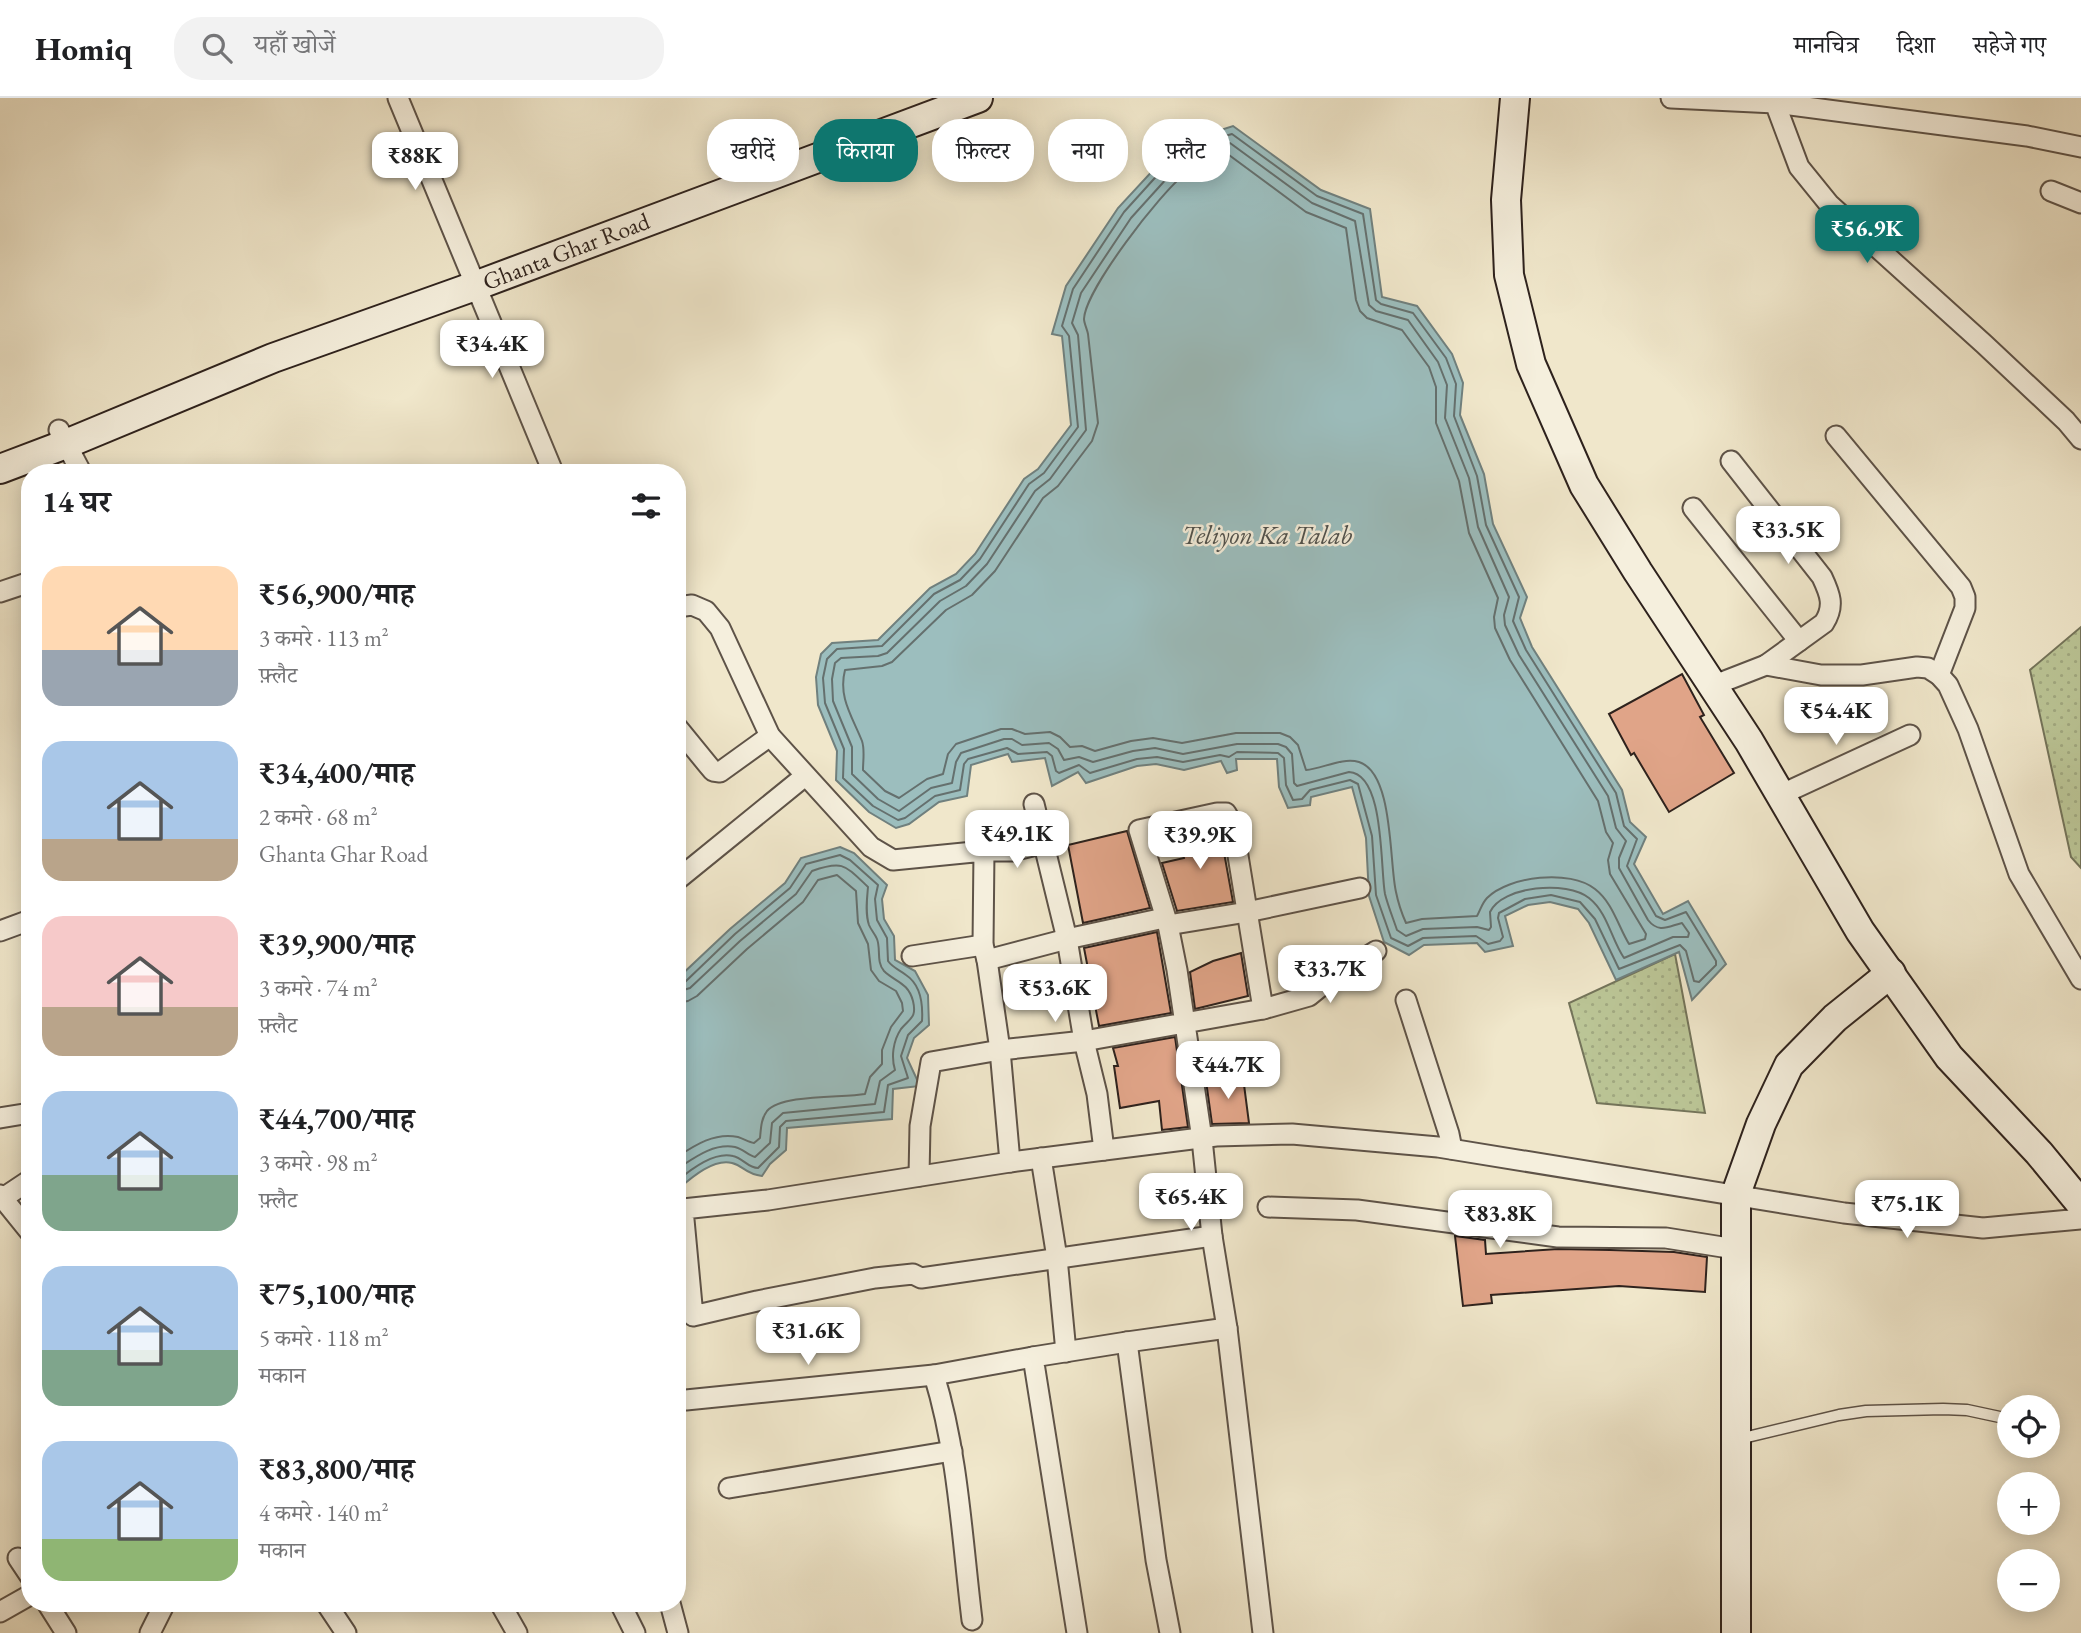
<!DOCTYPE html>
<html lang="hi">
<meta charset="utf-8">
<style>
:root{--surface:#fff;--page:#f2f2f2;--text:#202124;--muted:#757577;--line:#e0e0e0;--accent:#0f766e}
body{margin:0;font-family:"EB Garamond","Noto Serif Devanagari",serif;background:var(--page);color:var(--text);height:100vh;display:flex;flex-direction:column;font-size:26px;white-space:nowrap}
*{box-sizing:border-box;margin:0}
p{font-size:23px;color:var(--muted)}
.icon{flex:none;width:38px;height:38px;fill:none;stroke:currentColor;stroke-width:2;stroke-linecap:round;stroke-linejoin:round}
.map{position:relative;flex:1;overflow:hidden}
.sheet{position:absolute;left:21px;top:366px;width:665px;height:1148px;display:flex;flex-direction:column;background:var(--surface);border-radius:28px;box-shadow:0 4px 18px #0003}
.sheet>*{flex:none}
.banner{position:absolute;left:707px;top:21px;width:665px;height:63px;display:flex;gap:14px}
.fabs{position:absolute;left:1997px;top:1297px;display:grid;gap:14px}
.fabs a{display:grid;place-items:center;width:63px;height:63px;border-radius:50%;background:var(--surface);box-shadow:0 4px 18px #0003;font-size:35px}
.price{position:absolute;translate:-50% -60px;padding:0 16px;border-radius:14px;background:#fff;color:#222;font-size:23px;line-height:46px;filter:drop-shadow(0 2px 4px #0008)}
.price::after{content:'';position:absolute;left:50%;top:42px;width:21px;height:16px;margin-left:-10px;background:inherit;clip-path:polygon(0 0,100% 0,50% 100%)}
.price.active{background:var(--accent);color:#fff}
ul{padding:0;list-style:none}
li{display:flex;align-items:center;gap:21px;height:175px;padding:0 21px}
li span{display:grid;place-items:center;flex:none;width:196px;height:140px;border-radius:21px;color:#555}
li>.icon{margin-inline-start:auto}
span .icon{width:84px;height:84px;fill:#fffc;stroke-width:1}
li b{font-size:30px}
h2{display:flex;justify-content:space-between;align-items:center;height:84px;padding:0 21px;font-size:30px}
.pill{padding:0 24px;border-radius:28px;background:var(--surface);box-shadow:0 4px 18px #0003;font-size:24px;line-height:63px}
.pill.active{background:var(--accent);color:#fff}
header{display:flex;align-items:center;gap:42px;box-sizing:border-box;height:98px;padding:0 35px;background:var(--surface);border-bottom:2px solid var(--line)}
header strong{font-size:33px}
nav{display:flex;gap:38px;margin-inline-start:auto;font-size:24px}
.search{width:490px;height:63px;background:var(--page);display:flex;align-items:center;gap:18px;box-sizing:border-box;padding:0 24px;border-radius:28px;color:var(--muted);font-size:26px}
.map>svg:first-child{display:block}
.grass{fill:url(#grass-dots);stroke:#74745a;stroke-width:2}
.water{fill:#9cbebe;stroke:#70807e;stroke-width:2}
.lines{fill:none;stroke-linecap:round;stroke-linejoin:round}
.shore{stroke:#65706e;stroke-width:2}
.building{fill:#e0a488;stroke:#2e221d;stroke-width:2}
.lane-casing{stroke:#5e5348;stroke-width:13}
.street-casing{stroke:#5e5348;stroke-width:23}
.secondary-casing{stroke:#2e221d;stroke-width:32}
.lane{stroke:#f5efdd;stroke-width:10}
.street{stroke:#f5efdd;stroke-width:19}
.secondary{stroke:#f5efdd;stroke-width:28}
.labels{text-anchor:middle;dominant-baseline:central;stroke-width:5;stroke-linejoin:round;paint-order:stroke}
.street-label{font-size:24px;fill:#2e221d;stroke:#f5efdd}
.water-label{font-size:26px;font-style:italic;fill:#4f514d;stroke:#f5efdd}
</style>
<header>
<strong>Homiq</strong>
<div class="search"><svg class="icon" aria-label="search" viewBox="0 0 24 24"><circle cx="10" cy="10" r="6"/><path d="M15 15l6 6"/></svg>यहाँ खोजें</div>
<nav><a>मानचित्र</a><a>दिशा</a><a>सहेजे गए</a></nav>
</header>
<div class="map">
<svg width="2081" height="1535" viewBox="0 0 2081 1535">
<defs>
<pattern id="grass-dots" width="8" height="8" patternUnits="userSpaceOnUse" patternTransform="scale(1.75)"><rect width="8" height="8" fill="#bbc596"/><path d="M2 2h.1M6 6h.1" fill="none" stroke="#a1a981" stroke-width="1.8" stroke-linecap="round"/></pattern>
</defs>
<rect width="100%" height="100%" fill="#f0e7cb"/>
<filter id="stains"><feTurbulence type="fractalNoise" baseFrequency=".00286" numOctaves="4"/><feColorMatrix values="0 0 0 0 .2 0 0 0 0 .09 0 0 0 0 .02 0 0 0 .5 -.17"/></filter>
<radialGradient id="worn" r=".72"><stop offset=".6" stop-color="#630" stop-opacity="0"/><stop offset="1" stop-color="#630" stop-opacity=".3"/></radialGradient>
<g class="grass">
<path d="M 2081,529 L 2081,770 L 2071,759 L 2030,572 Z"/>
<path d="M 1675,856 L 1705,1015 L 1597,1005 L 1569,905 Z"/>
</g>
<g class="water">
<path d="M 1233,28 L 1321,92 L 1370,111 L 1382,199 L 1417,208 L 1452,256 L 1463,285 L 1460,317 L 1484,376 L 1493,426 L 1527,499 L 1520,520 L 1532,549 L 1622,692 L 1630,724 L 1646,739 L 1634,766 L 1663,816 L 1688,803 L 1726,866 L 1692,902 L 1679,854 L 1616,882 L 1589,825 L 1578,811 L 1550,804 L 1528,807 L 1505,818 L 1513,848 L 1485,854 L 1477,845 L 1424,847 L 1409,857 L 1384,844 L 1369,798 L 1366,740 L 1352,689 L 1311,699 L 1310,707 L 1288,710 L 1279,689 L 1277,661 L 1236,661 L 1237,672 L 1227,675 L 1221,663 L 1184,672 L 1156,666 L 1137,668 L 1086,685 L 1078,674 L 1052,688 L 1045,660 L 1012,664 L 1008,656 L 971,667 L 967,698 L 939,704 L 909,726 L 896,730 L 869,714 L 836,682 L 837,653 L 818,607 L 816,579 L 821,556 L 832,545 L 878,542 L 930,490 L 956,476 L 975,456 L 1024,381 L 1038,371 L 1071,327 L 1062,238 L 1052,236 L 1066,188 L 1118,110 L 1168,56 L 1202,38 Z"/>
<path d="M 840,749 L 854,755 L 887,787 L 882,801 L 884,821 L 894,838 L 895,862 L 915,873 L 928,897 L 929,927 L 914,940 L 907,960 L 920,988 L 893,991 L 892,1021 L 787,1030 L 786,1052 L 770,1066 L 762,1078 C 745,1076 744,1068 732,1065 C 713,1060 690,1081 677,1092 L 677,881 L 730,831 L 785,785 L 801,760 Z"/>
</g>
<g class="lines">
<g class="shore">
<path d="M 1232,36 L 1317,98 L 1363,116 L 1376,202 L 1381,206 L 1413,215 L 1446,260 L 1456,286 L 1454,318 L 1477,378 L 1486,427 L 1519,499 L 1513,523 L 1526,552 L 1616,695 L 1624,728 L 1637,741 L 1627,768 L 1656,818 L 1665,822 L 1686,814 L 1716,863 L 1716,867 L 1699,884 L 1694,883 L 1686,853 L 1680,847 L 1619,871 L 1595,821 L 1580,804 L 1551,797 L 1525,801 L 1499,815 L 1498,820 L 1503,839 L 1500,843 L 1488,846 L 1476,838 L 1423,840 L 1408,848 L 1391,840 L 1376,797 L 1372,738 L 1358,686 L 1350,682 L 1310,692 L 1302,701 L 1293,702 L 1286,687 L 1284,660 L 1278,655 L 1237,654 L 1229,659 L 1220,657 L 1183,664 L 1157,659 L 1137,661 L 1090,675 L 1079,667 L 1059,675 L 1056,673 L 1052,658 L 1047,654 L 1018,656 L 1007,650 L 968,661 L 964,666 L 960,692 L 935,698 L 905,720 L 898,722 L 873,708 L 843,680 L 844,651 L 825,605 L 823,580 L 827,561 L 837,551 L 882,548 L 934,496 L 960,482 L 980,461 L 1029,386 L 1044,375 L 1078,329 L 1069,238 L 1062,228 L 1073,191 L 1124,114 L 1172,61 L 1204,44 Z"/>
<path d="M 1230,45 L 1312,105 L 1355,123 L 1369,207 L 1376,213 L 1408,222 L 1438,264 L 1447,287 L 1445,320 L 1469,380 L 1478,429 L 1509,499 L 1504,517 L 1505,527 L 1519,557 L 1608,698 L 1616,730 L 1626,743 L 1619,760 L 1619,770 L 1648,822 C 1659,836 1669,828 1682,825 L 1689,835 L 1688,839 L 1673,839 L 1624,860 C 1611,841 1608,815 1589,800 C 1567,782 1502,788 1490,814 L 1491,829 L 1489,832 L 1477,829 L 1423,831 L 1406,838 L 1397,832 C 1393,820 1388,808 1385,796 C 1380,770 1385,676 1349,674 L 1297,688 L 1294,685 L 1292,656 L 1286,649 L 1278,646 L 1237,646 L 1183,656 L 1155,650 L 1133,653 L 1093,664 L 1079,659 L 1064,662 L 1058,651 L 1049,645 L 1022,647 L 1012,641 L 1004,641 L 961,655 L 956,664 L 952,685 L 931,690 L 899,713 L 878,701 L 852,676 L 852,649 L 833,603 L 832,581 L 835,565 L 841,560 L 878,558 L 887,555 L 940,503 L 966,488 L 987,466 L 1035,393 L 1050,381 L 1086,332 L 1078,237 L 1072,225 L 1081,195 L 1131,120 L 1178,68 L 1208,52 Z"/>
<path d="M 1229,57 L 1306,114 L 1346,130 L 1356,202 L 1360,213 L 1367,220 L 1402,232 L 1429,269 L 1436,289 L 1436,325 L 1459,383 L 1469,435 L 1498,500 L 1494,519 L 1495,530 L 1510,562 L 1598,703 L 1606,734 L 1613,745 L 1608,762 L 1610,776 L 1646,836 L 1645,841 L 1629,846 C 1618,828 1613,805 1595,791 C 1570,771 1509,778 1487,800 C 1482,805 1480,813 1477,818 L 1422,821 L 1406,825 C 1402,816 1398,804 1396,794 C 1389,765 1394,675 1359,664 C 1342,659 1322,671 1306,672 L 1298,647 L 1290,639 L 1280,635 L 1236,635 L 1182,645 L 1153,640 L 1131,643 L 1095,653 L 1082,648 L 1070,649 L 1060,639 L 1050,634 L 1025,636 L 1012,631 L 1001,631 L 956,646 L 948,656 L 943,676 L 927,681 L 899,700 L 885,693 L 863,672 C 863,662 865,652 862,643 C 852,618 838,599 845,572 L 882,568 L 892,564 L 946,512 L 972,497 L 995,473 L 1043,400 L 1058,388 L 1092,343 L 1098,325 L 1088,236 C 1087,231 1084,225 1084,221 C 1085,192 1161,94 1185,76 C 1197,67 1214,60 1229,57 Z"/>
<path d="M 677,885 L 685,884 L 735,836 L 790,790 L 806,766 L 840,757 L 850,762 L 878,787 L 875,801 L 877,822 L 887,840 L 888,863 C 893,870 900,872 906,877 C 921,887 923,907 922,923 L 908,937 L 901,958 L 908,980 L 888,987 L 884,1014 L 786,1023 L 780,1029 L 779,1049 L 758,1070 C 748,1070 743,1060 733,1058 C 714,1053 691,1071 677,1083"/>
<path d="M 677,894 L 690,890 L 740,843 L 796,796 L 812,773 C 843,762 845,767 868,789 C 867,801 865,815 869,827 C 871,832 875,836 877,841 C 881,851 876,864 884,873 C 895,884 908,884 913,903 C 917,920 910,920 901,931 C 893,943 891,959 895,972 L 880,983 L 875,1006 L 783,1015 L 772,1025 L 770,1045 L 755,1059 C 748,1057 743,1051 735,1049 C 713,1045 694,1060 677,1071"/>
<path d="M 677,905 L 688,903 L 697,898 L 747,851 L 803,804 L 818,782 L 837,777 L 856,793 L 858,825 L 868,846 L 871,872 L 879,883 L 896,893 L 902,905 L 903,913 L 891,929 L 882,952 L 882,966 L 870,979 L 865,996 C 842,1000 782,996 767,1013 C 761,1021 761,1030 760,1040 L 754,1045 C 749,1044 744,1041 738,1039 C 715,1034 695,1047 677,1059"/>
</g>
</g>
<g class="building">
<path d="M 1682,576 L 1704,617 L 1700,619 L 1734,675 L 1669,714 L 1634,655 L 1631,657 L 1609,616 Z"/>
<path d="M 1219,727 L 1233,804 L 1177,813 L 1162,765 L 1184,760 L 1179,736 Z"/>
<path d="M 1127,733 L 1150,810 L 1083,825 L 1068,747 Z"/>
<path d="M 1157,834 L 1171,915 L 1099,928 L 1084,850 Z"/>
<path d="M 1241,855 L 1248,898 L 1195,911 L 1190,874 L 1213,863 Z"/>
<path d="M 1175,939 L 1188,1029 L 1162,1032 L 1159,1003 L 1120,1010 L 1114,968 L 1118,968 L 1113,950 Z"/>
<path d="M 1243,979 L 1249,1025 L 1212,1026 L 1206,983 Z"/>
<path d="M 1455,1138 L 1485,1142 L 1486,1156 L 1558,1151 L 1610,1152 L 1674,1154 L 1707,1159 L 1705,1194 L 1619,1188 L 1491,1197 L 1492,1205 L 1463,1208 Z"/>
</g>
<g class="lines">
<defs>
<path id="lane" d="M 1739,1341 L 1839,1317 L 1866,1313 L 1943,1311 L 1967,1312 L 2009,1321"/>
<g id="street">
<path d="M 398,0 L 553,374"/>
<path d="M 1671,0 L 1775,5 L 1799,69 L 1829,106 L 1984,246 L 2066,323 L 2081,341"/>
<path d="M 1775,5 L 2027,38 L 2081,49"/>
<path d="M 2051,93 L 2081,105"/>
<path d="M 59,332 L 81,374"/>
<path d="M 1836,338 L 1961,489 L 1965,499 L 1965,510 L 1939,577"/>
<path d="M 1731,363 L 1822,479 C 1830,496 1835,508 1824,525 L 1766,567"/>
<path d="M 1693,410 L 1799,543"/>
<path d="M 0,494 L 30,484"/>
<path d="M 677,509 L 692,507 L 706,513 L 720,530 L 770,638 L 871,749 L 893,762 L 984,753 L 983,847 L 987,862 L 1000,952 L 1010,1064 L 768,1102 L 683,1111 L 693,1218 L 757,1203 L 875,1180 L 913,1176 L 921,1180 L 1212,1138"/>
<path d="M 1712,588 L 1766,567 L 1821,577 L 1862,577 L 1917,569 L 1928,570 L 1939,577 L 1948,587 L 1968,631 L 2019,776 L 2081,881"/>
<path d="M 677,629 L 708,667 L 713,673 L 720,674 L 770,638"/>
<path d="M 1780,697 L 1910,637"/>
<path d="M 1034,706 L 1067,841 L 1084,943 L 1097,996 L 1104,1052"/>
<path d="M 984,753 L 1012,753 L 1045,745"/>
<path d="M 677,782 L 805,678"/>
<path d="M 1168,827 L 1247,814 L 1360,790"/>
<path d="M 0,833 L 30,822"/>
<path d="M 912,858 L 983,847"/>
<path d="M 987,862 L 1067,841 L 1164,820"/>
<path d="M 1406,902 L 1449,1036 L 1452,1051"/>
<path d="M 1263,911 L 1309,898 L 1325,885 L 1376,853"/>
<path d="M 0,1020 L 30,1015"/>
<path d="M 1041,1060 L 1057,1160 L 1066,1254"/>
<path d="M 1010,1064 L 1216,1038 L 1292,1036 L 1438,1049 L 1844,1115 L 1983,1130 L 2081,1121"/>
<path d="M 919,1078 L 920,1028 L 931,964 L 1000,952 L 1084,943 L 1263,911 L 1233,727 L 1226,715 L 1217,715 L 1139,732 L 1168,827 L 1177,872 L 1202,1041 L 1212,1138 L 1227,1230 L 1263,1535"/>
<path d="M 0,1097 L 30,1134"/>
<path d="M 3,1100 L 30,1082"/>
<path d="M 1268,1109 L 1357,1112 L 1558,1139 L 1666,1140 L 1735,1151"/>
<path d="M 1127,1244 L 1156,1462 L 1170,1535"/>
<path d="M 686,1302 L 934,1277"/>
<path d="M 729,1390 L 952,1353"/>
<path d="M 18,1460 L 30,1478"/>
<path d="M 47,1505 L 66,1535"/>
<path d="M 326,1505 L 346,1535"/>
<path d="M 500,1505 L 517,1535"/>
<path d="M 620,1505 L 635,1535"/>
<path d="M 670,1505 L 678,1535"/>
<path d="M 0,1514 L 30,1497"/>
<path d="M 972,1522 C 962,1440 958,1355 934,1277 L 1033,1259"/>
<path d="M 150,1535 L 165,1505"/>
<path d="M 1077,1535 L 1033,1259 L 1127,1244 L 1227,1230"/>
</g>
<g id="secondary">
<path d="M 1515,0 L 1506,102 L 1509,177 L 1531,266 L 1584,387 L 1638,474 L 1749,643 L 1860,833 L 1949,959 L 2039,1055 L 2081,1106"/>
<path d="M 0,371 L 66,346 L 273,260 L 475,188 L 978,0"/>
<path d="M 1736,1535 L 1736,1096 L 1761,1026 L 1789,967 L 1835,920 L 1891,875"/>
</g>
</defs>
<use href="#lane" class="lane-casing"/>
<use href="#street" class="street-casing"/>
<use href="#secondary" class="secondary-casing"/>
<use href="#lane" class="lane"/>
<use href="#street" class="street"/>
<use href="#secondary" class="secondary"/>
</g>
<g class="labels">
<g class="street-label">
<text transform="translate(566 153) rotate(-21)">Ghanta Ghar Road</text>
</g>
<g class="water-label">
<text x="1267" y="437">Teliyon Ka Talab</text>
</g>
</g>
<rect width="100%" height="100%" filter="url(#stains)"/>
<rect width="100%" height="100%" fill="url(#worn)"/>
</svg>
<div class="fabs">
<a><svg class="icon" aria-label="locate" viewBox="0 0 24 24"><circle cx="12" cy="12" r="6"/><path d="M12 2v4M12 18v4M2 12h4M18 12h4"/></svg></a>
<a>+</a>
<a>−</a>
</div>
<b class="price" style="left:415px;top:94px">₹88K</b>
<b class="price active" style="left:1867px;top:167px">₹56.9K</b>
<b class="price" style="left:492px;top:282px">₹34.4K</b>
<b class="price" style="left:1788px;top:468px">₹33.5K</b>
<b class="price" style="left:1836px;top:649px">₹54.4K</b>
<b class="price" style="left:1017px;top:772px">₹49.1K</b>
<b class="price" style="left:1200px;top:773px">₹39.9K</b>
<b class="price" style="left:1330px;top:907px">₹33.7K</b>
<b class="price" style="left:1055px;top:926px">₹53.6K</b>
<b class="price" style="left:1228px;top:1003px">₹44.7K</b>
<b class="price" style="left:1191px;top:1135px">₹65.4K</b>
<b class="price" style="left:1907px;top:1142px">₹75.1K</b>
<b class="price" style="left:1500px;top:1152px">₹83.8K</b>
<b class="price" style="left:808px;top:1269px">₹31.6K</b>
<div class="banner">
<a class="pill">खरीदें</a>
<a class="pill active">किराया</a>
<a class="pill">फ़िल्टर</a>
<a class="pill">नया</a>
<a class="pill">फ़्लैट</a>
</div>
<section class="sheet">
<h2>14 घर<svg class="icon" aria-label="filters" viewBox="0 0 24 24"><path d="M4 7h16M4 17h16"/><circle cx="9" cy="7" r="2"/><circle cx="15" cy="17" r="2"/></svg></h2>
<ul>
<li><span style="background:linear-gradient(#ffd9b3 60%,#9aa5b1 0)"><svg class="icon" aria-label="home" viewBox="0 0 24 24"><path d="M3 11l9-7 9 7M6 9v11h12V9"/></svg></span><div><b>₹56,900/माह</b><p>3 कमरे · 113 m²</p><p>फ़्लैट</p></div></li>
<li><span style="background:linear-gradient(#a9c7e8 70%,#b9a48a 0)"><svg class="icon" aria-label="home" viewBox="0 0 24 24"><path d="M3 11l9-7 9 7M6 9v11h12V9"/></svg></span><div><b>₹34,400/माह</b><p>2 कमरे · 68 m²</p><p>Ghanta Ghar Road</p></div></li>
<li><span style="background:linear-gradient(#f6c9c9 65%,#b9a48a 0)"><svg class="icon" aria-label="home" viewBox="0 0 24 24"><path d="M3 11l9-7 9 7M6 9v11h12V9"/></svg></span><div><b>₹39,900/माह</b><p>3 कमरे · 74 m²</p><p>फ़्लैट</p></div></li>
<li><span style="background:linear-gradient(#a9c7e8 60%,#7fa58c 0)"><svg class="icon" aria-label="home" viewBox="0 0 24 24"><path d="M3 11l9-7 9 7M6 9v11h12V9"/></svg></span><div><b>₹44,700/माह</b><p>3 कमरे · 98 m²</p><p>फ़्लैट</p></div></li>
<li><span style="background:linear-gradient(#a9c7e8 60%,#7fa58c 0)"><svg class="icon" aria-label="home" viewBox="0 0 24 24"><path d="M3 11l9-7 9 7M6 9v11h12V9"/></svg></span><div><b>₹75,100/माह</b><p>5 कमरे · 118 m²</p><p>मकान</p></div></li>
<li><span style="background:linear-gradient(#a9c7e8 70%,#8fb573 0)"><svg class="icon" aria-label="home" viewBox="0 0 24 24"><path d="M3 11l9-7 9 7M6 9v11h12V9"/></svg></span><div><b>₹83,800/माह</b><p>4 कमरे · 140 m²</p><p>मकान</p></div></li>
</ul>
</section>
</div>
